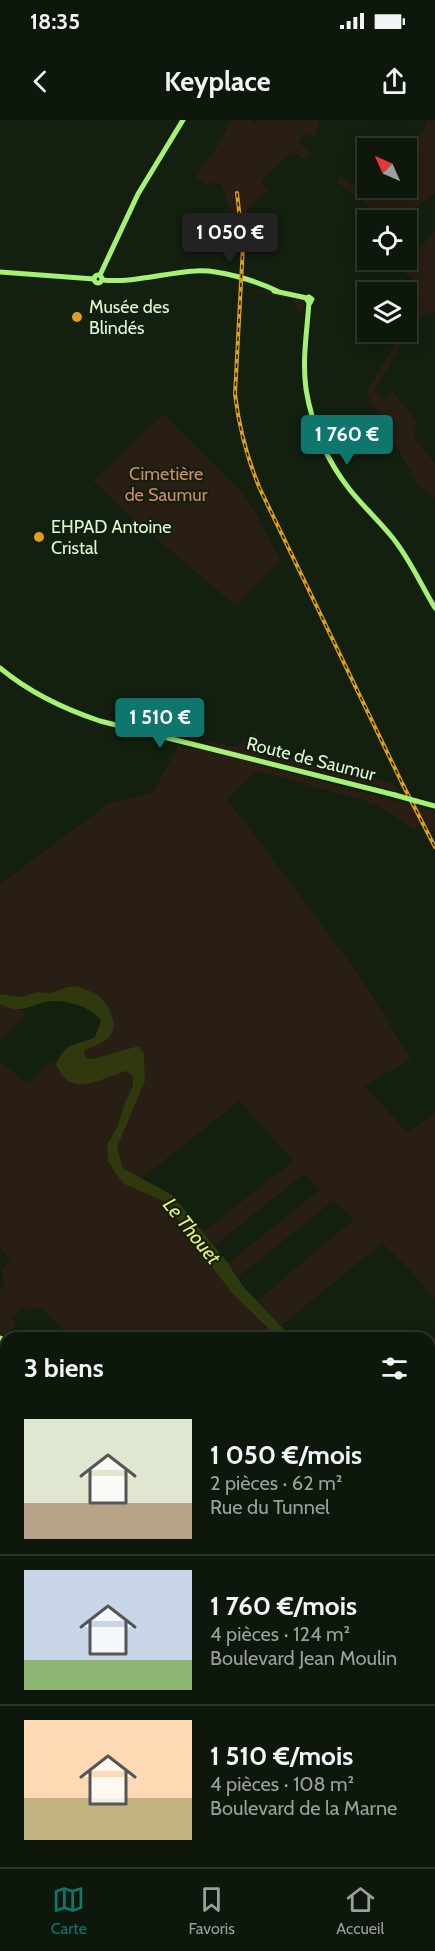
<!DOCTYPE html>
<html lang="fr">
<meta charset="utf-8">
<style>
:root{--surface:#0e170b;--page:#172014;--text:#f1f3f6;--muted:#9b9f9d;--line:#2e362c;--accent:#0f766e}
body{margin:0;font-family:Cabin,sans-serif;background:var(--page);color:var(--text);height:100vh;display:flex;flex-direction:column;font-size:22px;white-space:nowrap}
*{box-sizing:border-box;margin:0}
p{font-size:20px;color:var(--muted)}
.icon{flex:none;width:33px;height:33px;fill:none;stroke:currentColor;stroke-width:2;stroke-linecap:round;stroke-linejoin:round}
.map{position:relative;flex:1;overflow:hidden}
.sheet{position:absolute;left:0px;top:1212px;width:435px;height:536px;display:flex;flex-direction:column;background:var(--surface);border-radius:18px 18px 0 0;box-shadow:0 3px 15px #0003,0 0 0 2px var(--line)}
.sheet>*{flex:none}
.needle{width:39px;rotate:315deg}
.fabs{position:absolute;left:357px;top:18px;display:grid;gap:12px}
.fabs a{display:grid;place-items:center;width:60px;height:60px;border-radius:0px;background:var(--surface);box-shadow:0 3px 15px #0003,0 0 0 2px var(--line);font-size:30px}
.price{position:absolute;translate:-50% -51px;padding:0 14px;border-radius:6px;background:var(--accent);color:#fff;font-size:20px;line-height:39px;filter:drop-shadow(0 2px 3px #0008)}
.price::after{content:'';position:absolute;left:50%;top:36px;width:18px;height:14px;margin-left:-9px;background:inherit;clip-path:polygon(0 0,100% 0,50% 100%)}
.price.selected{background:#222;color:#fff}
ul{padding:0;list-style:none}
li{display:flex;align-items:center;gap:18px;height:150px;padding:0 24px}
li+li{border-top:2px solid var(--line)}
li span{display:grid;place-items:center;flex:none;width:168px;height:120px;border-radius:0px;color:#555}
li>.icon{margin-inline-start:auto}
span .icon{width:72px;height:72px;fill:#fffc;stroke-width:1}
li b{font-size:26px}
h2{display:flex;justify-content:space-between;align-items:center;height:72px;padding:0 24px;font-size:26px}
.status{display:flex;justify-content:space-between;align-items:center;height:42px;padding:0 30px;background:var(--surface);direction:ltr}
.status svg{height:16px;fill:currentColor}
header{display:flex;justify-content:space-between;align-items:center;height:78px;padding:0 24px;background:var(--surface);font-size:27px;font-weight:800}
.tab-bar{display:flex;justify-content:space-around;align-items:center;height:84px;border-top:2px solid var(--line);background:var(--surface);font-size:16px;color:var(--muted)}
.tab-bar a{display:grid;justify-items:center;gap:3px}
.tab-bar .selected{color:var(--accent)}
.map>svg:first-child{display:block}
.green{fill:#281e13}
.water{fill:#30390e}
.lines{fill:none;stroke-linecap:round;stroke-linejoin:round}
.stream{stroke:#30390e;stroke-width:1.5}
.secondary{stroke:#a6f073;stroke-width:5}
.rail-casing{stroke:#e09e18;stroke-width:4}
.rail{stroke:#131f0f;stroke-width:1.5;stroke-dasharray:4.5;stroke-linecap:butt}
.secondary-bridge{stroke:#a6f073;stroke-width:5}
.poi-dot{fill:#e09e18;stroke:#131f0f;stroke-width:2}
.labels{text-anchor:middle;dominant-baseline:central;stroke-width:4.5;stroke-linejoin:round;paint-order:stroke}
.poi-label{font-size:18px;fill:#dffad2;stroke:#131f0f;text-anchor:start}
.park-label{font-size:18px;fill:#d28966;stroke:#131f0f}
.street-label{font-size:18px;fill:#dffad2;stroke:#131f0f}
.water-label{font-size:20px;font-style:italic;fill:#ebef6b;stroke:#131f0f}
</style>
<div class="status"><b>18:35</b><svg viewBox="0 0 49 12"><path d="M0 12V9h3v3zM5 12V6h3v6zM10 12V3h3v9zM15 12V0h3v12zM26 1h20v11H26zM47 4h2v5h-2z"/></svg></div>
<header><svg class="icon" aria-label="back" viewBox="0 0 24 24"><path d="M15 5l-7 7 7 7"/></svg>Keyplace<svg class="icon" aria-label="share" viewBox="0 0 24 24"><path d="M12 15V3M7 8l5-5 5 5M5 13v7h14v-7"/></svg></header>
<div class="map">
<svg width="435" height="1747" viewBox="0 0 435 1747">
<rect width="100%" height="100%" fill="#131f0f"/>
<g class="green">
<path d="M 231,0 L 250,0 L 256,3 L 258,0 L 320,0 L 315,16 L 304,15 L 299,23 L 311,32 L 306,40 L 292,32 L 260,61 L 269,71 C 252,81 247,89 237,106 L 221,64 L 210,63 L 208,65 L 196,57 L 220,22 Z"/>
<path d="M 428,0 L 435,0 L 435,74 L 421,83 L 404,100 L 386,100 L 374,93 L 392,73 L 387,68 L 406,68 L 407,29 L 408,30 L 424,9 Z"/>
<path d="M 386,15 L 405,28 L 388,28 L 374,16 Z"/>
<path d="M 341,57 L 363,72 L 368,68 L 385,68 L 391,73 L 374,91 L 337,62 Z"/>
<path d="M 435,110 L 435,192 L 407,203 L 406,172 L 405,172 L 413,160 L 391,140 L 406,140 L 407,121 L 417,132 Z"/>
<path d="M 259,170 L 303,181 L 304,185 L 303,192 L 299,191 L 291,179 L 254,171 Z"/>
<path d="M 399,218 L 403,222 L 375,270 L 383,280 L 392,270 L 417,302 L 413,317 L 435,343 L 435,381 L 426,368 L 421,370 L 366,272 Z"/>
<path d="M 163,294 L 236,366 L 255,391 L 280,440 L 235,485 L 134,400 L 93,361 Z"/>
<path d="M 255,611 L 275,635 L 394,663 L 397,671 L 258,637 L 257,644 L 435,691 L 435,717 L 426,704 L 414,709 L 378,686 L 366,681 L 257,651 L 226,680 L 247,704 L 359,855 L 411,939 L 365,966 L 408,1013 L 435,992 L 435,1180 L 407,1147 L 382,1123 L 281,1206 L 258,1180 L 354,1099 L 333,1081 L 238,1157 L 228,1143 L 320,1070 L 304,1054 L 214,1126 L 203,1112 L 293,1041 L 239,981 L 142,1058 L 123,1048 L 117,1027 L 145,961 L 142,930 L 138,926 L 92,939 L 87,938 L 84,934 L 85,930 L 107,919 L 113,896 L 103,879 L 55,871 L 50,873 L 37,872 L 22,877 L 0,874 L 0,764 L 108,684 L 153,672 L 178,626 L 200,630 L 210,621 L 236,627 Z"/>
<path d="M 0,884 L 22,890 L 25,894 L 0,921 Z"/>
<path d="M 0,941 L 27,963 L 50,942 L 56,944 L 59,952 L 116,954 L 126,951 L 131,953 L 133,958 L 133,965 L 124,985 L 118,1005 L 107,1025 L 108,1040 L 114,1051 L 124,1064 L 166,1081 L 193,1122 L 232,1173 L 278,1218 L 70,1218 L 43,1189 L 28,1187 L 20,1189 L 11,1198 L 17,1203 L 6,1217 L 0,1215 L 0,1172 L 4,1162 L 2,1151 L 10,1140 L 0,1128 Z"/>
<path d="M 435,1216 L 435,1351 L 429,1356 L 429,1220 Z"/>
<path d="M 0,1277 L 6,1280 L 6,1504 L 0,1516 Z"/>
<path d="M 429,1436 L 435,1439 L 435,1609 L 429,1604 Z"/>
<path d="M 6,1648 L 6,1742 L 122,1742 L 118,1747 L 0,1747 L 0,1649 Z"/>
<path d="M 305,1742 L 388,1742 L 386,1747 L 304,1747 Z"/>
</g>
<path class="water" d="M 76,866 C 84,869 95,872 101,878 C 110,888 119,905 110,916 C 105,923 93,926 85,930 L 84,934 L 87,938 L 93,939 L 138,926 L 142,930 L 144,935 L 145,961 L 117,1027 L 123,1048 L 172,1075 L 228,1143 L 242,1165 L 292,1218 L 278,1218 L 232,1173 L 193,1122 L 166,1082 L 124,1064 L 114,1051 L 108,1040 L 107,1025 L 118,1005 L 124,985 L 133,965 L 133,958 L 131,954 L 126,951 C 102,958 69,980 56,944 C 67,920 76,927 95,917 L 101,901 C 93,888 70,881 55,881 C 33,881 24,897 0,884 L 0,874 L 22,877 L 37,872 L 50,873 L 68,867 Z"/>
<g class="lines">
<path class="stream" d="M 324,1747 L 325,1742"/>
<g class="secondary">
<path d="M 0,152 L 94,159"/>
<circle cx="98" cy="159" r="4"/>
<path d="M 100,155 L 138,74 L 183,0"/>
<path d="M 102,160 C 134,163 164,153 195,151 C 218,149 257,161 277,171"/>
<path d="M 274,171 L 307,178"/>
<path d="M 309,177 L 312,179 L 310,183 L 307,180 Z"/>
<path d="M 309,182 C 307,212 302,240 306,269 C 312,306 327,341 350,370 C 363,386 379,401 392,417 C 410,439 421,465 435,488"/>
<path d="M 0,548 C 30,573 64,589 100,601 L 395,675"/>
<path d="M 416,681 L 435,686"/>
<path d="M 0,1218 L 6,1221"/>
<path d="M 429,1722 L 435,1725"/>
<path d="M 162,1747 L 168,1742"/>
</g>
<defs>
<path id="rail" d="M 237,73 L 243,126 L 235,274 C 239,308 247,338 260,369 L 402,663 L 435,727"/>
</defs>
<use href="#rail" class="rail-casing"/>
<use href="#rail" class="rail"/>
<path class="secondary-bridge" d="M 395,675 L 416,681"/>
</g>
<g class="poi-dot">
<circle cx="77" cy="197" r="6"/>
<circle cx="39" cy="417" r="6"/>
</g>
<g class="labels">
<g class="poi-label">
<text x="89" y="187">Musée des<tspan x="89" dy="21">Blindés</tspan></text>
<text x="51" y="407">EHPAD Antoine<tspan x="51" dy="21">Cristal</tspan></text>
</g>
<g class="park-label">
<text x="166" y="354">Cimetière<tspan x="166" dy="21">de Saumur</tspan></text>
</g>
<g class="street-label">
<text transform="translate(311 639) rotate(14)">Route de Saumur</text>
</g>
<g class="water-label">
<text transform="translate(192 1111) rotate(51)">Le Thouet</text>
</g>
</g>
</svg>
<div class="fabs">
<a><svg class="needle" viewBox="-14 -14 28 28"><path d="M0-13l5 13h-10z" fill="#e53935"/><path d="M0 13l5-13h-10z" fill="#9b9f9d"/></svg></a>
<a><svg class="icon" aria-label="locate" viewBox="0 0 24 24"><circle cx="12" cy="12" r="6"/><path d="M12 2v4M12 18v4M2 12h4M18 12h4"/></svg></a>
<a><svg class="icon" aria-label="layers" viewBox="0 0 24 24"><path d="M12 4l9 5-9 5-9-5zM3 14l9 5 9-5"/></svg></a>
</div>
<b class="price selected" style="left:230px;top:144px">1 050 €</b>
<b class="price" style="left:347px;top:346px">1 760 €</b>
<b class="price" style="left:160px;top:629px">1 510 €</b>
<section class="sheet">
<h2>3 biens<svg class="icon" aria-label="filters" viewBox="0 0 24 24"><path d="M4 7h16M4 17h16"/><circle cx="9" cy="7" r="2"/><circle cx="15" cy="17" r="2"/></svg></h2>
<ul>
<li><span style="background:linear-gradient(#dfe7d0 70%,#b9a48a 0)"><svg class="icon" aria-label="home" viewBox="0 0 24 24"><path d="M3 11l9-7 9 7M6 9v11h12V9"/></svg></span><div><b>1 050 €/mois</b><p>2 pièces · 62 m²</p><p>Rue du Tunnel</p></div></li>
<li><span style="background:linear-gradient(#c9d6e8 75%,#8fb573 0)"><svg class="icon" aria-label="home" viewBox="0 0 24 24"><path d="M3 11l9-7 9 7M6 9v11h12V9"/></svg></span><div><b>1 760 €/mois</b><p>4 pièces · 124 m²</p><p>Boulevard Jean Moulin</p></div></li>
<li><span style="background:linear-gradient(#ffd9b3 65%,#c2b280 0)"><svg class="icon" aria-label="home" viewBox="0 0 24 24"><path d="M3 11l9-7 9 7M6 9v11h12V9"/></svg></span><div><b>1 510 €/mois</b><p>4 pièces · 108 m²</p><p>Boulevard de la Marne</p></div></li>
</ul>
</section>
</div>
<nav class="tab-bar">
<a class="selected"><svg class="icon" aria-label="map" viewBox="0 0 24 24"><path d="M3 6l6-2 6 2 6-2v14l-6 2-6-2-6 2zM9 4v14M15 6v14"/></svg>Carte</a>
<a><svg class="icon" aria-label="saved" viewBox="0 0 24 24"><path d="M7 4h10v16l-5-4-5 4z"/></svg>Favoris</a>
<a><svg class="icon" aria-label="home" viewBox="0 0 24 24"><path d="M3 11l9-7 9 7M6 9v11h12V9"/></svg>Accueil</a>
</nav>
